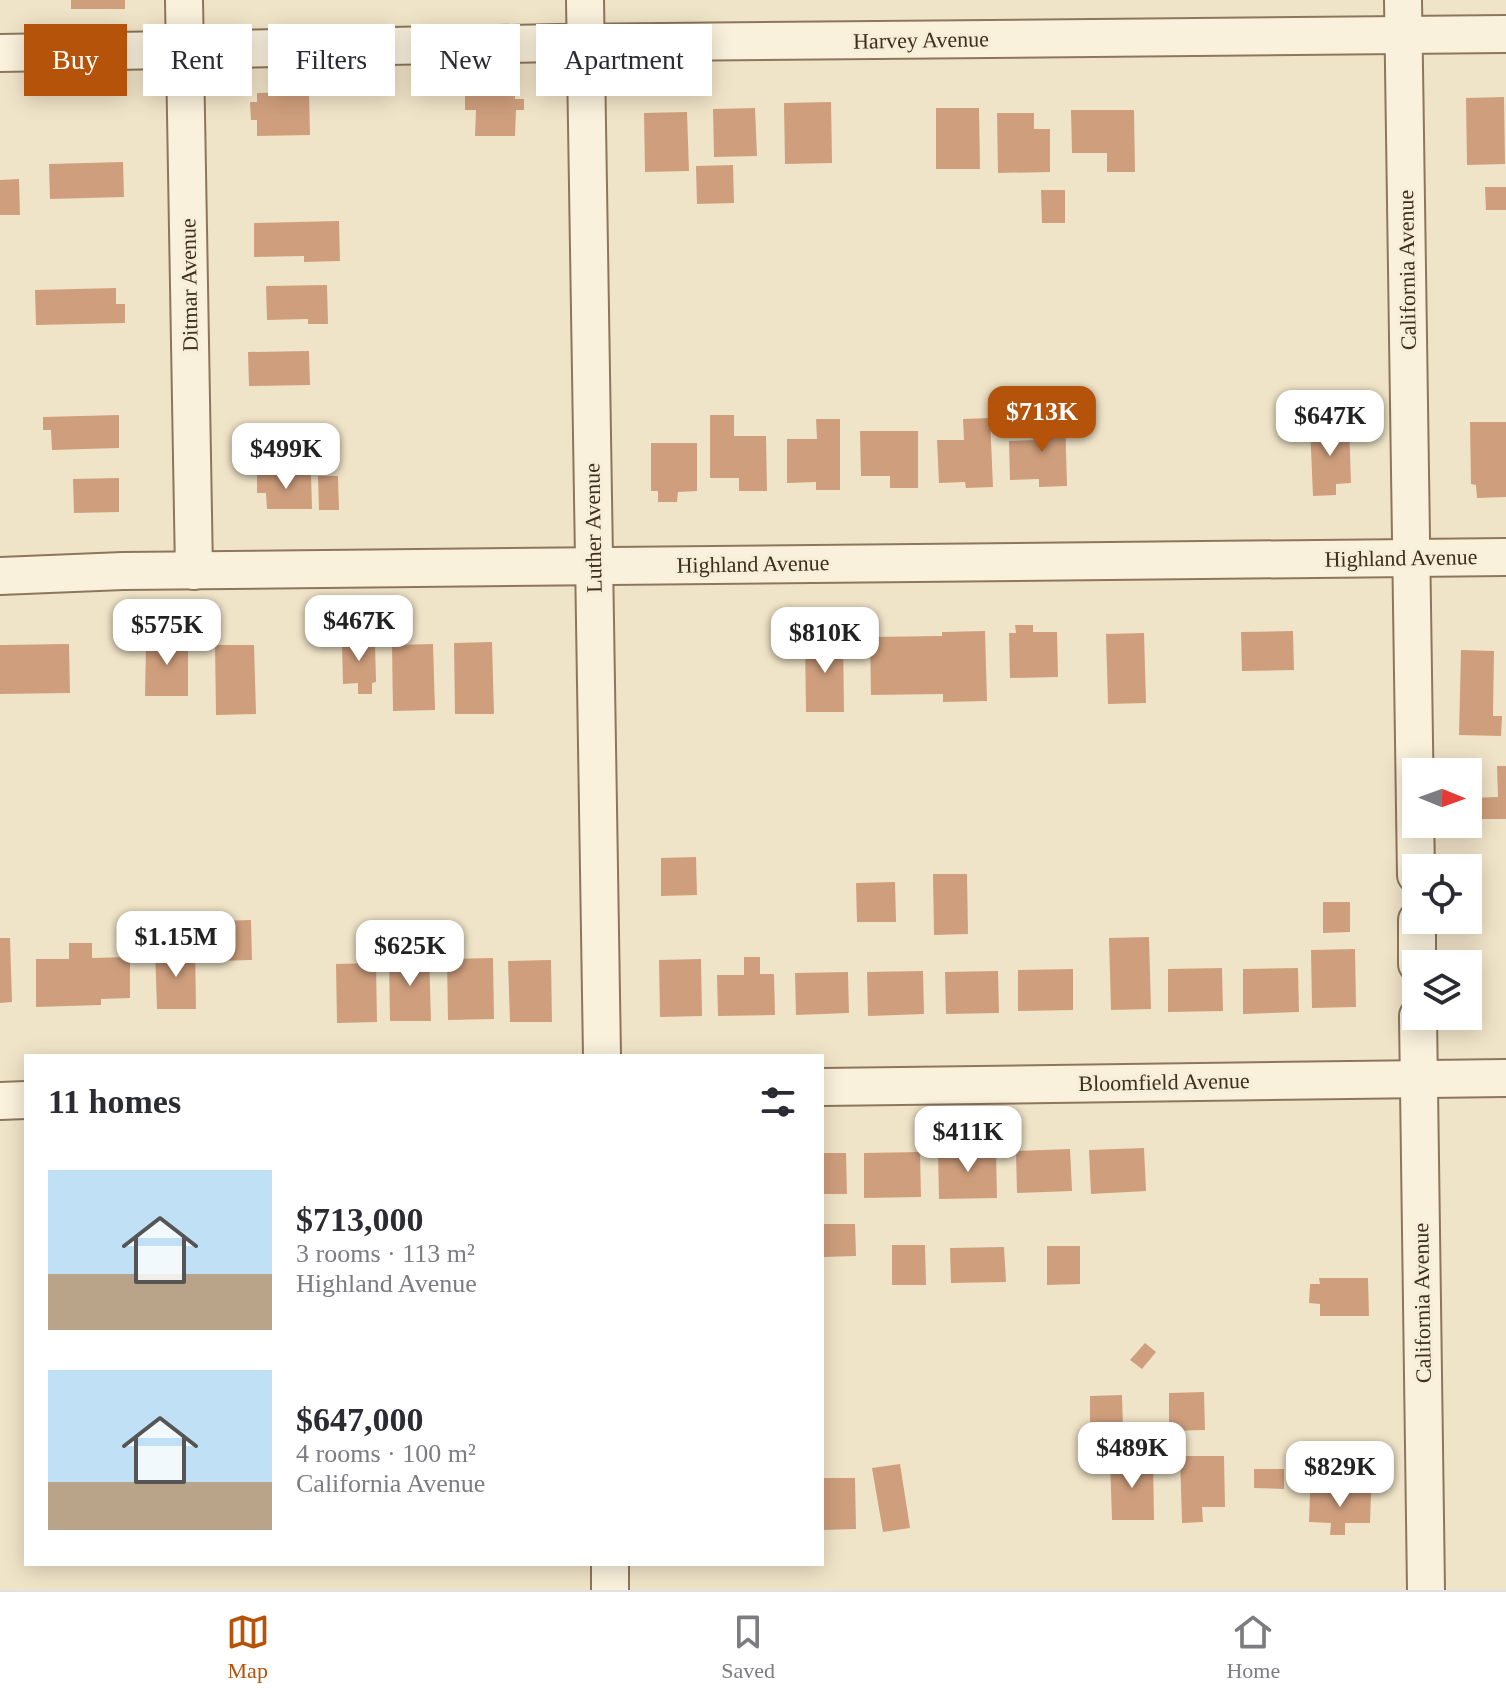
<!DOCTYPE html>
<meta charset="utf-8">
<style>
:root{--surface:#fff;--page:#f7f7f7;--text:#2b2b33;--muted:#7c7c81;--line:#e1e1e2;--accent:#b45309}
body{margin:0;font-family:"Times New Roman",serif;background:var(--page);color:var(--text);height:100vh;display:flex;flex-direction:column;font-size:30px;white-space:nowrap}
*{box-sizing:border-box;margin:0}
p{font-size:26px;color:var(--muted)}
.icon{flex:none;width:44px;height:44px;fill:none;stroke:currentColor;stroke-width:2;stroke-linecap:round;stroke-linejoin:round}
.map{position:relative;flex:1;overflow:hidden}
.drawer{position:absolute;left:24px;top:1054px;width:800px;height:512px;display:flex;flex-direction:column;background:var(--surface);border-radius:0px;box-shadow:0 4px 20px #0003}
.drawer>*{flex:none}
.top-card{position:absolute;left:24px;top:24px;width:800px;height:72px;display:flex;gap:16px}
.needle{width:52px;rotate:91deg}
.tools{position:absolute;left:1402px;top:758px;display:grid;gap:16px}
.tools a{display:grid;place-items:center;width:80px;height:80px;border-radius:0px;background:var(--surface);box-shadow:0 4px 20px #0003;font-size:40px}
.price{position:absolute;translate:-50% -68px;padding:0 18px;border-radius:16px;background:#fff;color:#222;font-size:26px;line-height:52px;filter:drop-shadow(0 2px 4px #0008)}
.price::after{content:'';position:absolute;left:50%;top:48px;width:24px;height:18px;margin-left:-12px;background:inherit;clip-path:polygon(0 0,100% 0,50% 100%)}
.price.selected{background:var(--accent);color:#fff}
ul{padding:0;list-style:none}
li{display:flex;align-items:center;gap:24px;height:200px;padding:0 24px}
li span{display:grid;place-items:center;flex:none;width:224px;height:160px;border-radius:0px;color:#555}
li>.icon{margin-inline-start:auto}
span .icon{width:96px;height:96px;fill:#fffc;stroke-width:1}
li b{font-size:34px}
h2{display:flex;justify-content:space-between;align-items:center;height:96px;padding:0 24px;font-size:34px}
.tag{padding:0 28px;border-radius:0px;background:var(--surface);box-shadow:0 4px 20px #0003;font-size:28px;line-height:72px}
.tag.selected{background:var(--accent);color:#fff}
.dock{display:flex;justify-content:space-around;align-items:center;height:112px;border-top:2px solid var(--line);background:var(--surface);font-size:22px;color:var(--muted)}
.dock a{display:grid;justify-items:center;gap:4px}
.dock .selected{color:var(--accent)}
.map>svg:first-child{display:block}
.building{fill:#cf9f7d}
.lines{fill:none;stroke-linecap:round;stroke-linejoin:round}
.minor-casing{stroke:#8d765c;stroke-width:40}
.minor{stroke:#faf1dc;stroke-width:36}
.labels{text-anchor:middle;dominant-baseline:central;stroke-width:6;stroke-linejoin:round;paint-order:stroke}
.street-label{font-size:22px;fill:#3d2e20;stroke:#f7eed8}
</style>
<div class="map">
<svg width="1506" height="1590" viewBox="0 0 1506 1590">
<rect width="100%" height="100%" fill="#f0e4c8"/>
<g class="building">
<rect x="71" y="0" width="54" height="9"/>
<path d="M 465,89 L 515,89 L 515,99 L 524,99 L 524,110 L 516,110 L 515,136 L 475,136 L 476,110 L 465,110 Z"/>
<path d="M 309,92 L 310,135 L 257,136 L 257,120 L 251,120 L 250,102 L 257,102 L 257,93 Z"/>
<path d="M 1504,97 L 1505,164 L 1467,165 L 1466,98 Z"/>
<path d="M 831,102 L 832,163 L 785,164 L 784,103 Z"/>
<path d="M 755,108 L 757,156 L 714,157 L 713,109 Z"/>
<path d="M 936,108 L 979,108 L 980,169 L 936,169 Z"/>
<path d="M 1071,110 L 1134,110 L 1135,172 L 1107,172 L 1107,153 L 1072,153 Z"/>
<path d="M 687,112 L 689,171 L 645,172 L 644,113 Z"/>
<path d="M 997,113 L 1034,113 L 1034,129 L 1050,129 L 1050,172 L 998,173 Z"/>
<path d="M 123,162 L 124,197 L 50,199 L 49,164 Z"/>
<path d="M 733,165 L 734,203 L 697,204 L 696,166 Z"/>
<path d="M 19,179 L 20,215 L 0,215 L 0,180 Z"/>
<path d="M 1485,187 L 1506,187 L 1506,210 L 1486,210 Z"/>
<path d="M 1041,190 L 1065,190 L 1065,223 L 1042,223 Z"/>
<path d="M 339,221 L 340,261 L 304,262 L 304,256 L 254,257 L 254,223 Z"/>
<path d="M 327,285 L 328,324 L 308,324 L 308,319 L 267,320 L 266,286 Z"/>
<path d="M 116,288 L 116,304 L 125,304 L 125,323 L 36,325 L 35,290 Z"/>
<path d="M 309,351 L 310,385 L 249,386 L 248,352 Z"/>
<path d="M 119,415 L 119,448 L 52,450 L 51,430 L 43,430 L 43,417 Z"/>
<path d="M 710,415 L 734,415 L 734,436 L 766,436 L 767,491 L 739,491 L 739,478 L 710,478 Z"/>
<path d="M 1065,415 L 1067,486 L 1039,487 L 1039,479 L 1010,480 L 1009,441 L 1037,440 L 1036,416 Z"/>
<path d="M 990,418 L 993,487 L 966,488 L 965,482 L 939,483 L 937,440 L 964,440 L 963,419 Z"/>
<path d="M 816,419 L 840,419 L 840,490 L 816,490 L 816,482 L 787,483 L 787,439 L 817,439 Z"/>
<path d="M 1470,422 L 1506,422 L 1506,497 L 1477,498 L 1476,485 L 1471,484 Z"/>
<path d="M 1349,425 L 1351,483 L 1336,484 L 1336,495 L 1313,496 L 1310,426 Z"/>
<path d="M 860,431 L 918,431 L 918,488 L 890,488 L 890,476 L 861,476 Z"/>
<path d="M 651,443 L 697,443 L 697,491 L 678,492 L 677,502 L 658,502 L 658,491 L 651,491 Z"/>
<path d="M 311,474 L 312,509 L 267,509 L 266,493 L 257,493 L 257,475 Z"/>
<path d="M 318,476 L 338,476 L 339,510 L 319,510 Z"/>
<path d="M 119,478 L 119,512 L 74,513 L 73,479 Z"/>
<path d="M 1015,625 L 1033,625 L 1033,632 L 1057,632 L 1058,677 L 1010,678 L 1009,633 L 1016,633 Z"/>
<path d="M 985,631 L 987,701 L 943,702 L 943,694 L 871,695 L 870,637 L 942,636 L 942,632 Z"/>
<path d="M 1293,631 L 1294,670 L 1242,671 L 1241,632 Z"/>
<path d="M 157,632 L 173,633 L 173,643 L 188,643 L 188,696 L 145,696 L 146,643 L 157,643 Z"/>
<path d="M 367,633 L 368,643 L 375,644 L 376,682 L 372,683 L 372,694 L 358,694 L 358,683 L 343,684 L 342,645 L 346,644 L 346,634 Z"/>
<path d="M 1144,633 L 1146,703 L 1108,704 L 1106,634 Z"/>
<path d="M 843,638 L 844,712 L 806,712 L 805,639 Z"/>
<path d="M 492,642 L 494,714 L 455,714 L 454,643 Z"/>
<path d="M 69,644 L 70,693 L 0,694 L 0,645 Z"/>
<path d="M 433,644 L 435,710 L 393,711 L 392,645 Z"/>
<path d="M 215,645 L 254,645 L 256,714 L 216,715 Z"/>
<path d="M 1461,650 L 1494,651 L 1493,716 L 1502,716 L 1501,736 L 1459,735 Z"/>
<path d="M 1497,766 L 1506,766 L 1506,819 L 1468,819 L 1468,798 L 1498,797 Z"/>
<path d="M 696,857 L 697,895 L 661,896 L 661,858 Z"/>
<path d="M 933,874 L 967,874 L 968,934 L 934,935 Z"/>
<path d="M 895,882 L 896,922 L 857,922 L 856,883 Z"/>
<path d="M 1323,902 L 1350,902 L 1350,932 L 1323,933 Z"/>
<path d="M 251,920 L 252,960 L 216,961 L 215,921 Z"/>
<path d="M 1149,937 L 1151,1009 L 1111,1010 L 1109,938 Z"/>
<path d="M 0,938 L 10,938 L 12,1002 L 0,1003 Z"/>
<path d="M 69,943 L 92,943 L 92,958 L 130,957 L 130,998 L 101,999 L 101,1005 L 36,1007 L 36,959 L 69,959 Z"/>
<path d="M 195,948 L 196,1009 L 157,1009 L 155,949 Z"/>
<path d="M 1355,949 L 1356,1007 L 1312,1008 L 1311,950 Z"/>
<path d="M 429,954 L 431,1021 L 390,1021 L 389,955 Z"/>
<path d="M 744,957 L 760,957 L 760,974 L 774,974 L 775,1015 L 718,1016 L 717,975 L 744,975 Z"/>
<path d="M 493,958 L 494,1019 L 448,1020 L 447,959 Z"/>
<path d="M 701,959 L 702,1016 L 660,1017 L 659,960 Z"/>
<path d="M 551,960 L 552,1022 L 510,1022 L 508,961 Z"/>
<path d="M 376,963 L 377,1022 L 337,1023 L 336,964 Z"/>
<path d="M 1222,968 L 1223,1011 L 1168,1012 L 1168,969 Z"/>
<path d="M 1298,968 L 1299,1012 L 1243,1014 L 1243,969 Z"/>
<path d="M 1073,969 L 1073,1010 L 1018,1011 L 1018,970 Z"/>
<path d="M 923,971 L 924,1014 L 868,1016 L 867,972 Z"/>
<path d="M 998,971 L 999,1013 L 946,1014 L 945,972 Z"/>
<path d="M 848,972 L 849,1013 L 796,1015 L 795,973 Z"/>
<path d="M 1144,1148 L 1146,1191 L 1091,1194 L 1089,1150 Z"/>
<path d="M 1070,1149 L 1072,1191 L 1017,1193 L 1016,1151 Z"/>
<path d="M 996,1150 L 997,1198 L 939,1199 L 938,1151 Z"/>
<path d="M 920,1152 L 921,1197 L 864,1198 L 864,1153 Z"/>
<path d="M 822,1153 L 846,1153 L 847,1194 L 822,1194 Z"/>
<path d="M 824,1224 L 855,1224 L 856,1256 L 824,1257 Z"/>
<path d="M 892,1245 L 925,1245 L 926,1285 L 892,1285 Z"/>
<path d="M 1047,1246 L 1080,1246 L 1080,1284 L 1047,1285 Z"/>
<path d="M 1004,1247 L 1006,1282 L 951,1283 L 950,1248 Z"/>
<path d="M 1319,1278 L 1368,1278 L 1369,1316 L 1320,1316 L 1320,1304 L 1309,1303 L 1310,1284 L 1320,1284 Z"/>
<path d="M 1145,1343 L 1156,1352 L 1142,1369 L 1130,1360 Z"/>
<path d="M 1204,1392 L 1205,1430 L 1169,1431 L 1169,1393 Z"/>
<path d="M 1122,1395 L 1123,1428 L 1090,1429 L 1090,1396 Z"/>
<path d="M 1180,1456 L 1224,1456 L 1225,1507 L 1202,1507 L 1203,1522 L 1182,1523 Z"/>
<path d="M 1110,1460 L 1153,1460 L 1154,1520 L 1112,1520 Z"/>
<path d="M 900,1464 L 910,1528 L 883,1532 L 872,1468 Z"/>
<path d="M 1254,1469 L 1284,1469 L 1284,1489 L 1254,1488 Z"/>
<path d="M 822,1478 L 855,1478 L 856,1529 L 822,1530 Z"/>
<path d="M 1310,1492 L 1371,1493 L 1370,1523 L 1345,1523 L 1345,1535 L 1330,1535 L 1331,1523 L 1309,1522 Z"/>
</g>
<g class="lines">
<defs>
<g id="minor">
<path d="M 184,0 L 194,571"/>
<path d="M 585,0 L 602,1056"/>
<path d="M 1403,0 L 1416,875"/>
<path d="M 0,53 L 557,43 L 1506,34"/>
<path d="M 0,576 L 123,571 L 1506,557"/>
<path d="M 1417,920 L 1417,964"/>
<path d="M 1418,1016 L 1426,1590"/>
<path d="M 822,1087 L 1506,1078"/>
<path d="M 0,1101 L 26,1100"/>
<path d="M 610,1564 L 610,1590"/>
</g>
</defs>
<use href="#minor" class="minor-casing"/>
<use href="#minor" class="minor"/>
</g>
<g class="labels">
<g class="street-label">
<text transform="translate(921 40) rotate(-1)">Harvey Avenue</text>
<text transform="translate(1407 270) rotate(-91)">California Avenue</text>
<text transform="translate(189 285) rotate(-91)">Ditmar Avenue</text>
<text transform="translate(593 528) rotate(-91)">Luther Avenue</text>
<text transform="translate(1401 558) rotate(-1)">Highland Avenue</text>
<text transform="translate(753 564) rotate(-1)">Highland Avenue</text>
<text transform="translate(1164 1082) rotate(-1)">Bloomfield Avenue</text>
<text transform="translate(1422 1303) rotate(-91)">California Avenue</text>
</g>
</g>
</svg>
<div class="tools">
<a><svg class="needle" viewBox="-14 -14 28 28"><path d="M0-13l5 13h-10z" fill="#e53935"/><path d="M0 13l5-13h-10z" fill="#7c7c81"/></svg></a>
<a><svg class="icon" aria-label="locate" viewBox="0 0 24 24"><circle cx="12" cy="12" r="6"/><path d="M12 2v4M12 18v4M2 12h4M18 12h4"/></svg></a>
<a><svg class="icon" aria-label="layers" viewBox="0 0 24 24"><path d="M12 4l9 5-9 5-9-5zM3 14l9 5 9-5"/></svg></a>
</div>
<b class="price selected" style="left:1042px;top:454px">$713K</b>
<b class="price" style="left:1330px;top:458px">$647K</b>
<b class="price" style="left:286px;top:491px">$499K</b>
<b class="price" style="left:359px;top:663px">$467K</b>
<b class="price" style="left:167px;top:667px">$575K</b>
<b class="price" style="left:825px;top:675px">$810K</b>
<b class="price" style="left:176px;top:979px">$1.15M</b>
<b class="price" style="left:410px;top:988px">$625K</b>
<b class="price" style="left:968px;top:1174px">$411K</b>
<b class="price" style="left:1132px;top:1490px">$489K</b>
<b class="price" style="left:1340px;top:1509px">$829K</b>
<div class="top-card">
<a class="tag selected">Buy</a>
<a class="tag">Rent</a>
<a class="tag">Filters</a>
<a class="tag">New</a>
<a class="tag">Apartment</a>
</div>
<section class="drawer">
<h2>11 homes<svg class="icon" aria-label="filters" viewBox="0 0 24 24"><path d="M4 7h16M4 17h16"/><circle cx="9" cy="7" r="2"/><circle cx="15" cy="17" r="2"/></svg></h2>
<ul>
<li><span style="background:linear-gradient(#bfe0f5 65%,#b9a48a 0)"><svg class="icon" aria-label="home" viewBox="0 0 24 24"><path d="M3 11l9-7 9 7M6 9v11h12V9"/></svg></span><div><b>$713,000</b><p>3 rooms · 113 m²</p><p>Highland Avenue</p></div></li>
<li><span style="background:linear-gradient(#bfe0f5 70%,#b9a48a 0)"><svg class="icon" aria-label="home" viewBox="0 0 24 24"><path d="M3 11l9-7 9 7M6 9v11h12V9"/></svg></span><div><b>$647,000</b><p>4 rooms · 100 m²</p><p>California Avenue</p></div></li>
</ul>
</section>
</div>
<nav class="dock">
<a class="selected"><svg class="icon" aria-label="map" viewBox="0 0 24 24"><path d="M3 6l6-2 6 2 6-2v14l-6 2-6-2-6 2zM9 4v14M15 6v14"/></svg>Map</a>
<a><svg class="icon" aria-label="saved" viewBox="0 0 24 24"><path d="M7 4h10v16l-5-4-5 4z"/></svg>Saved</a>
<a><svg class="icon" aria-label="home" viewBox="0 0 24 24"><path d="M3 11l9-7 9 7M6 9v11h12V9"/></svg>Home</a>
</nav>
